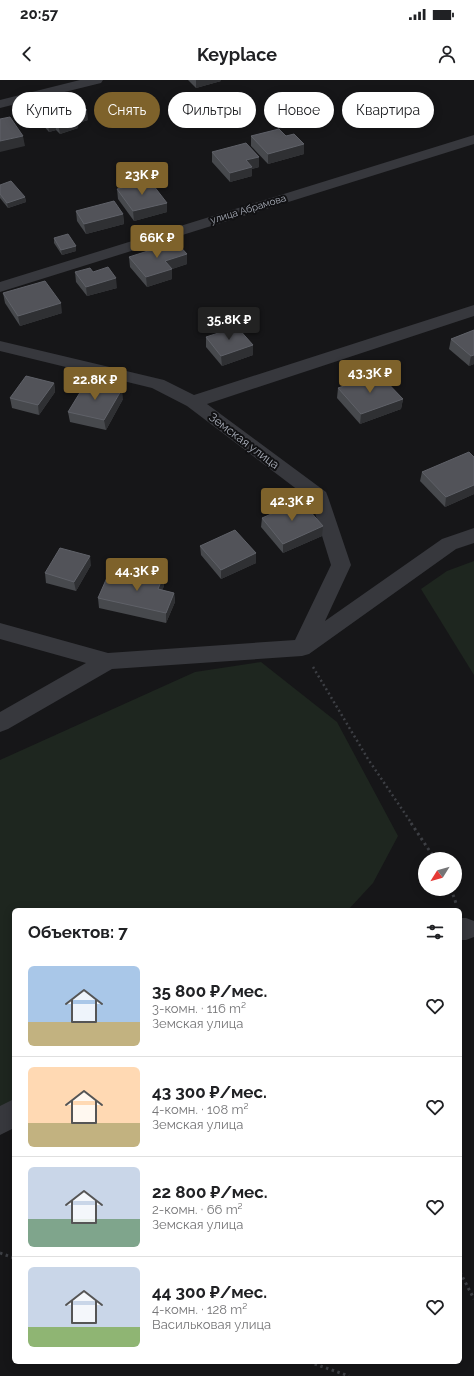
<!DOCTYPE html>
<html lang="ru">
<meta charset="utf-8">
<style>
:root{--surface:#fff;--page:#f2f2f2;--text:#202124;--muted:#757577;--line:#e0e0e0;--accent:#7e622b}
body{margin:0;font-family:Raleway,sans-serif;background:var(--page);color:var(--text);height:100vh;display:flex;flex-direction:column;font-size:15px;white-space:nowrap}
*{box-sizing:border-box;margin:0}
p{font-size:13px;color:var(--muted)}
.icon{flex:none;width:22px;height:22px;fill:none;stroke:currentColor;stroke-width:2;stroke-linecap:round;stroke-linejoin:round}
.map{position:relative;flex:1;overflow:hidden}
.details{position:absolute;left:12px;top:828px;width:450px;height:456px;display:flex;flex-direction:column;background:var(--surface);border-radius:6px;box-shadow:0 2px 10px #0003}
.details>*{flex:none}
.banner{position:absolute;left:12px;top:12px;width:450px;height:36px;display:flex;gap:8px}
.needle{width:26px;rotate:233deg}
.buttons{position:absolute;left:418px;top:772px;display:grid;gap:8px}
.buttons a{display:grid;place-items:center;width:44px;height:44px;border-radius:50%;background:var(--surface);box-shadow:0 2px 10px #0003;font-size:20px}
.price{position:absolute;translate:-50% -34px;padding:0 9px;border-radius:4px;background:var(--accent);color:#fff;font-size:13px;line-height:26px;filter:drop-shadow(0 1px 2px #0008)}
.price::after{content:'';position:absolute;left:50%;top:24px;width:12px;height:9px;margin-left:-6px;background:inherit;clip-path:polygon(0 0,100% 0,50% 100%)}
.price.on{background:#222;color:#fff}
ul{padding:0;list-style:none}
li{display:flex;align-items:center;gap:12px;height:100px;padding:0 16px}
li+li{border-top:1px solid var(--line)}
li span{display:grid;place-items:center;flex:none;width:112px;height:80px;border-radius:6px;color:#555}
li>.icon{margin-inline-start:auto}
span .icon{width:48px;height:48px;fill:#fffc;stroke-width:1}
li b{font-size:17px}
h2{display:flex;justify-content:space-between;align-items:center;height:48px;padding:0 16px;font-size:17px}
.tag{padding:0 14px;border-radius:18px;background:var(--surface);box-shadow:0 2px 10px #0003;font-size:14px;line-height:36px}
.tag.on{background:var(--accent);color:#fff}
.status{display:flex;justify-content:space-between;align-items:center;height:28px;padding:0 20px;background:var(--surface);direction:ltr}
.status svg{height:11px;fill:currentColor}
header{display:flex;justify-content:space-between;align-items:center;height:52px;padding:0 16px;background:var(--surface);font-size:18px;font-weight:700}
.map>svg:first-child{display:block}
.green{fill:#1e261f}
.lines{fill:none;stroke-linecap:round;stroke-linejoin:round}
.path-far1{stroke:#3d3f44;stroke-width:2.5;stroke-dasharray:2 3;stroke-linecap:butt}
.path{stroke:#3d3f44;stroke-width:3;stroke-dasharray:2.5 3.5;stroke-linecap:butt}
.minor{fill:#37383d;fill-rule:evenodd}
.wall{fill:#47494d}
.shaded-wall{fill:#2f3033}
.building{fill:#525359;stroke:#5f6168}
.labels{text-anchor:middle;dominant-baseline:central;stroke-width:4;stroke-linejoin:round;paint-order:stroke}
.far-street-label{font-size:10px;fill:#a8adb8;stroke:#111113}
.street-label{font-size:12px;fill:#a8adb8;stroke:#111113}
</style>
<div class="status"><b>20:57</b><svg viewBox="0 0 49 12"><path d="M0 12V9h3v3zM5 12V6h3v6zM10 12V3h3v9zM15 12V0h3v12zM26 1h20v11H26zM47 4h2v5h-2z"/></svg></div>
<header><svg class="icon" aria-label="back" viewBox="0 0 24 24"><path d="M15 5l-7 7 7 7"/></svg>Keyplace<svg class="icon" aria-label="person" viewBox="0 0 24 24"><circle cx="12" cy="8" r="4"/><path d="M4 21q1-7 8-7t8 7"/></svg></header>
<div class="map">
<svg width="474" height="1296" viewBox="0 0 474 1296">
<rect width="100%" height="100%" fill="#161618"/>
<g class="green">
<path d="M 474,481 L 474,595 L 421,509 L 447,491 Z"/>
<path d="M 261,582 L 337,642 L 398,756 L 373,803 L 348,830 L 14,830 L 14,1033 L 0,1041 L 0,680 L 195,592 Z"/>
</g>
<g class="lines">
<path class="path-far1" d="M 313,587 L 368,679 L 412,744"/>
<g class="path">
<path d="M 411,743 L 435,779"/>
<path d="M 451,809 L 457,826"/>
<path d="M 0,1173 L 14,1178"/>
<path d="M 460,1192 L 474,1219"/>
<path d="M 309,1282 L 349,1296"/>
</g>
<g class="minor">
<path d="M 80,0 L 103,0 L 101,3 L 0,28 L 0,20 Z"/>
<path d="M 474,55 L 474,64 L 0,212 L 0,202 Z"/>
<path d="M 474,225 L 474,236 L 207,324 L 326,412 L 328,417 L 351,485 L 325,541 L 442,459 L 474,448 L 474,463 L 456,469 L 309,574 L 302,576 L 112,589 L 8,649 L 0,652 L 0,632 L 86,583 L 0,559 L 0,543 L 108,573 L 295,560 L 331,485 L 311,420 L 187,326 L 152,308 L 0,271 L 0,261 L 164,300 L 194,315 Z"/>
<path d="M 460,838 L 466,838 L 474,841 L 474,857 L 466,860 L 460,860 Z"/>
<path d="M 14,1019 L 14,1048 L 0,1055 L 0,1026 Z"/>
</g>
</g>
<g class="wall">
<path d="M 188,0 L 221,0 L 221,1 L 196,8 Z"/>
<path d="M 42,26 L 88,40 L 78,43 L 78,48 L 60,54 L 56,50 L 49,52 L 41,43 L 40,33 L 43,32 Z"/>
<path d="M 251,56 L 286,56 L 304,74 L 268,84 L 251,66 Z"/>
<path d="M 212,72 L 259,87 L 252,89 L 252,96 L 230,102 L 212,82 Z"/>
<path d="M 0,105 L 25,117 L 26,122 L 8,128 L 0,118 Z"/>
<path d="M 117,109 L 167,123 L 167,132 L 134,141 L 118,119 Z"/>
<path d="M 76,131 L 123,134 L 124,144 L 86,154 L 77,141 Z"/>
<path d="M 54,158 L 76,166 L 76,171 L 62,175 L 54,163 Z"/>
<path d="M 129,177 L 187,184 L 172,189 L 172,199 L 147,207 L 130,187 Z"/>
<path d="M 75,192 L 93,192 L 117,208 L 87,216 L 76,202 Z"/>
<path d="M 3,213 L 62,233 L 20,246 L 5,223 Z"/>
<path d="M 474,250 L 474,284 L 469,286 L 449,269 L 451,259 Z"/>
<path d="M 206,257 L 253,265 L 253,275 L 222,286 L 206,267 Z"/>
<path d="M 54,303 L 55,312 L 39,335 L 12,328 L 10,318 Z"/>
<path d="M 338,308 L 403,319 L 401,329 L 360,344 L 337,318 Z"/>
<path d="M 123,319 L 106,350 L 70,342 L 68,332 Z"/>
<path d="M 474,377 L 474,414 L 445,427 L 420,401 L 422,392 Z"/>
<path d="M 262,438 L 322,456 L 283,473 L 261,447 Z"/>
<path d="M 200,466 L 256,473 L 256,483 L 221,499 L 201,475 Z"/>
<path d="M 91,485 L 76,511 L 46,503 L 45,493 Z"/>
<path d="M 163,497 L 164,506 L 162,510 L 174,513 L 175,522 L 166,543 L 99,528 L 98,518 L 135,499 Z"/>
</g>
<g class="shaded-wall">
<path d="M 196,0 L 221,0 L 221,1 L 196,8 Z"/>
<path d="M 87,30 L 88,40 L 78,43 L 78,48 L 60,54 L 58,44 L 73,34 Z"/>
<path d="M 55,40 L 56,50 L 49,52 L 48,42 Z"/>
<path d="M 23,56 L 25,66 L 0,72 L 0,61 Z"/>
<path d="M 304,64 L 304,74 L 268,84 L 268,74 Z"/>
<path d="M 259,77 L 259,87 L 252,89 L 252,96 L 230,102 L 230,93 L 246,80 Z"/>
<path d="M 25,117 L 26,122 L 8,128 L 7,123 Z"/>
<path d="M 167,123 L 167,132 L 134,141 L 133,131 Z"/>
<path d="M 123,134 L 124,144 L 86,154 L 84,144 Z"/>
<path d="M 76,166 L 76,171 L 62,175 L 61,170 Z"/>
<path d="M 187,174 L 187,184 L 172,189 L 172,199 L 147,207 L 146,197 L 165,181 Z"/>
<path d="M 116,198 L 117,208 L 87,216 L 86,207 Z"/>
<path d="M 61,223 L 62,233 L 20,246 L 18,236 Z"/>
<path d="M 253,265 L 253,275 L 222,286 L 221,276 Z"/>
<path d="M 474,275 L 474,284 L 469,286 L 471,276 Z"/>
<path d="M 54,303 L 55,312 L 39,335 L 38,325 Z"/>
<path d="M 122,309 L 123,319 L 106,350 L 104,340 Z"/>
<path d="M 403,319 L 401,329 L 360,344 L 361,334 Z"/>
<path d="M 474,405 L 474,414 L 445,427 L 446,417 Z"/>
<path d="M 323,446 L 322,456 L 283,473 L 283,464 Z"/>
<path d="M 256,473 L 256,483 L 221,499 L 221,490 Z"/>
<path d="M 90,476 L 91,485 L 76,511 L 74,502 Z"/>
<path d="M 163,497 L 164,506 L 159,518 L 158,509 Z"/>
<path d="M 174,513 L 175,522 L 166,543 L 166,533 Z"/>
</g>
<g class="building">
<path d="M 74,17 L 87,30 L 73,34 L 77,38 L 58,44 L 55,40 L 48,42 L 40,33 L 47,31 L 42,26 Z"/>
<path d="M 10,37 L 23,56 L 0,61 L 0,39 Z"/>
<path d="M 279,49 L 286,56 L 294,54 L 304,64 L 268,74 L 251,56 Z"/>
<path d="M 246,63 L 259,77 L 246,80 L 252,87 L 230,93 L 212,72 Z"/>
<path d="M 11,101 L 25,117 L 7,123 L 0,114 L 0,105 Z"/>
<path d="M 150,101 L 167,123 L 133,131 L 117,109 Z"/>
<path d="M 114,121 L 123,134 L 84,144 L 76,131 Z"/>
<path d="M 68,154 L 76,166 L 61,170 L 54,158 Z"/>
<path d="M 176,162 L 187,174 L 165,181 L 172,189 L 146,197 L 129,177 Z"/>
<path d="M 108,187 L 116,198 L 86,207 L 75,192 L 90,188 L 93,192 Z"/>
<path d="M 45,201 L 61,223 L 18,236 L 3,213 Z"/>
<path d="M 237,247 L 253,265 L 221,276 L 206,257 Z"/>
<path d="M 474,250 L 474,275 L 471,276 L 451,259 Z"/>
<path d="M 379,294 L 403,319 L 361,334 L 338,308 Z"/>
<path d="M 26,296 L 54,303 L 38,325 L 10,318 Z"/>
<path d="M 87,301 L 122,309 L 104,340 L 68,332 Z"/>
<path d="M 469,372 L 474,377 L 474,405 L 446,417 L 422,392 Z"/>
<path d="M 301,421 L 323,446 L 283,464 L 262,438 Z"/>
<path d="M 235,450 L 256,473 L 221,490 L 200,466 Z"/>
<path d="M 60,468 L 90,476 L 74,502 L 45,493 Z"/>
<path d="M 139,491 L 163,497 L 158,509 L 174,513 L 166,533 L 98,518 L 109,493 L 135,499 Z"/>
</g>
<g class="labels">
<g class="far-street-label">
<text transform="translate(248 129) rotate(-17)">улица Абрамова</text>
</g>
<g class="street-label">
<text transform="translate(244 361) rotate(37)">Земская улица</text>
</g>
</g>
</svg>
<div class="buttons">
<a><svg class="needle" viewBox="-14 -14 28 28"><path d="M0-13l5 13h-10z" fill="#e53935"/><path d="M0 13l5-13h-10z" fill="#757577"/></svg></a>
</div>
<b class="price" style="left:142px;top:116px">23K ₽</b>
<b class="price" style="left:157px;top:179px">66K ₽</b>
<b class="price on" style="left:229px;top:261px">35.8K ₽</b>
<b class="price" style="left:370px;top:314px">43.3K ₽</b>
<b class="price" style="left:95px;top:321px">22.8K ₽</b>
<b class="price" style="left:292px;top:442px">42.3K ₽</b>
<b class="price" style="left:137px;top:512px">44.3K ₽</b>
<div class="banner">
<a class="tag">Купить</a>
<a class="tag on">Снять</a>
<a class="tag">Фильтры</a>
<a class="tag">Новое</a>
<a class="tag">Квартира</a>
</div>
<section class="details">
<h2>Объектов: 7<svg class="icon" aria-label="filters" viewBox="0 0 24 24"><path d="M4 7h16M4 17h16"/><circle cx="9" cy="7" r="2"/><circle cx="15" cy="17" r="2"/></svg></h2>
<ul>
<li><span style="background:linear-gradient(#a9c7e8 70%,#c2b280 0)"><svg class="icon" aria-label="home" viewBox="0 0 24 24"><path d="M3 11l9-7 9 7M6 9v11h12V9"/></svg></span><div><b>35 800 ₽/мес.</b><p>3-комн. · 116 m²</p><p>Земская улица</p></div><svg class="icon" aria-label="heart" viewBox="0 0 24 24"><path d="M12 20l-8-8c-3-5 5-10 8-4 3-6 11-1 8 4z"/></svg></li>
<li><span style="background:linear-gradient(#ffd9b3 70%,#c2b280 0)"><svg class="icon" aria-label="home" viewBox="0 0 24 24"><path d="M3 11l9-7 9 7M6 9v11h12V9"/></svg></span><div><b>43 300 ₽/мес.</b><p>4-комн. · 108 m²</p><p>Земская улица</p></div><svg class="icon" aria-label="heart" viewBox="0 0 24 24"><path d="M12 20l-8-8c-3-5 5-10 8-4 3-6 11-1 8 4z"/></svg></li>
<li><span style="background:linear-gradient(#c9d6e8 65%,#7fa58c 0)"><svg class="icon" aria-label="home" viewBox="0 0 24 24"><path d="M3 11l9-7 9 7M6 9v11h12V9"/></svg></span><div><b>22 800 ₽/мес.</b><p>2-комн. · 66 m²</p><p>Земская улица</p></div><svg class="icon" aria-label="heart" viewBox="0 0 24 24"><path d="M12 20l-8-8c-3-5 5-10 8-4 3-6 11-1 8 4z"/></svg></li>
<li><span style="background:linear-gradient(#c9d6e8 75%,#8fb573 0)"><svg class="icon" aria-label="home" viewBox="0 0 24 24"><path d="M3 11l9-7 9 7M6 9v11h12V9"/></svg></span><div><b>44 300 ₽/мес.</b><p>4-комн. · 128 m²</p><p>Васильковая улица</p></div><svg class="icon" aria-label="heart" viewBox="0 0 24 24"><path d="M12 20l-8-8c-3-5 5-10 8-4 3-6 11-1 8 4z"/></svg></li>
</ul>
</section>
</div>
